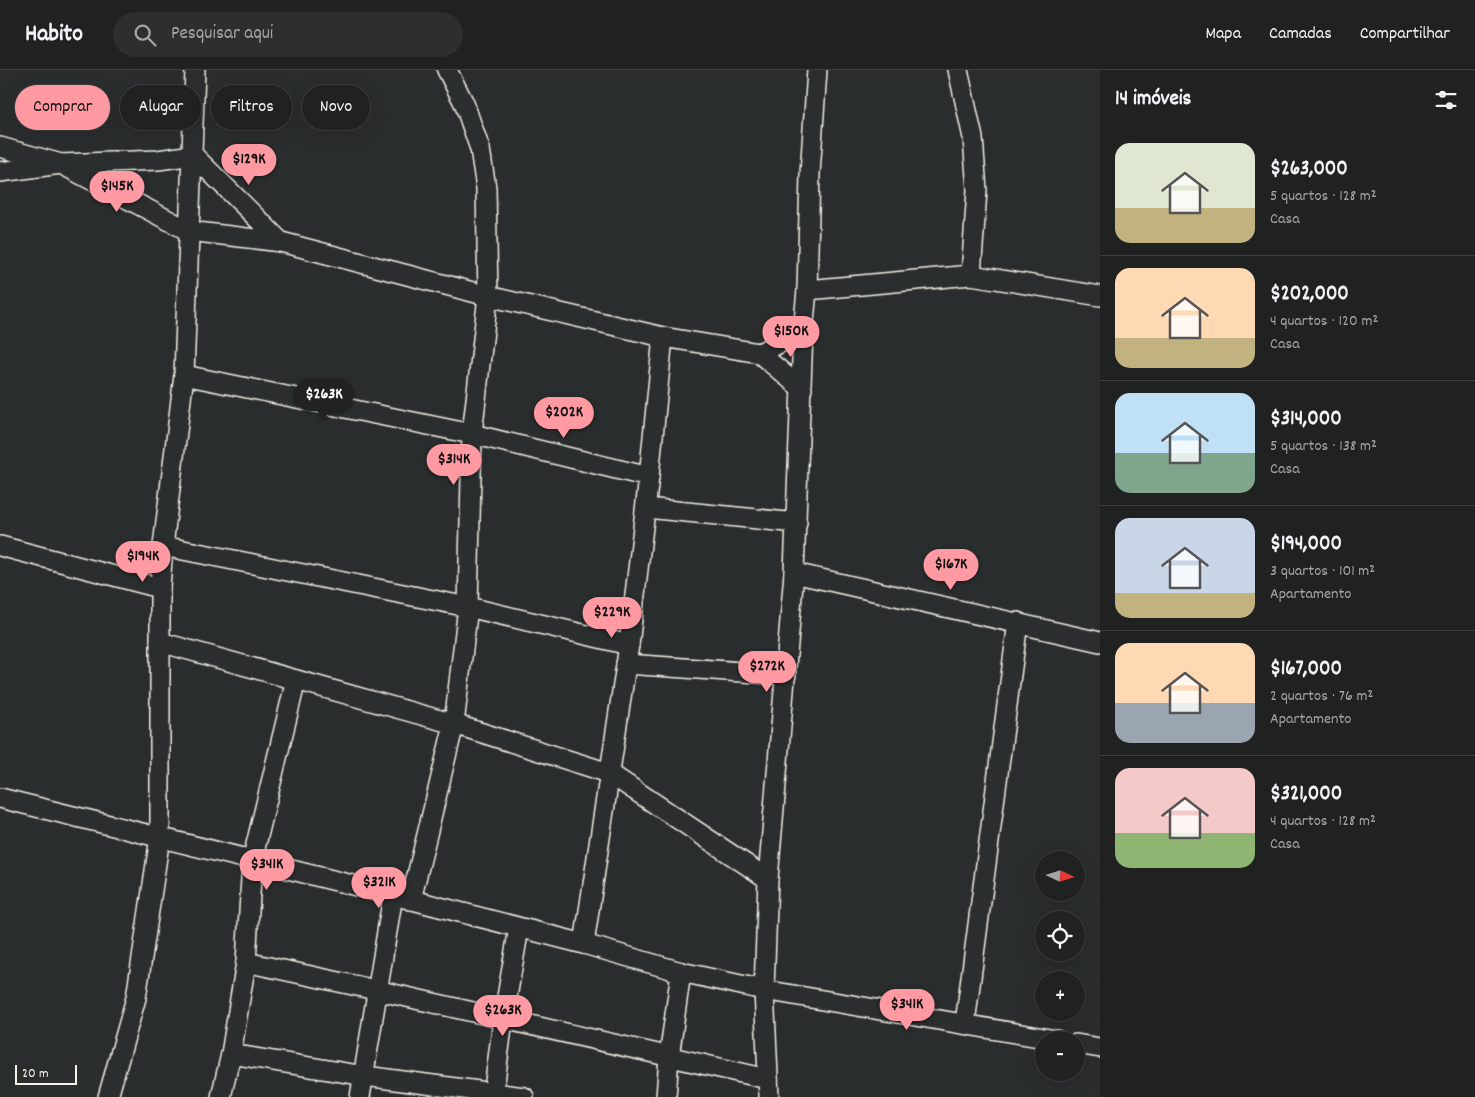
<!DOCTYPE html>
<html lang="pt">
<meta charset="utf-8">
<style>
:root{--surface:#202222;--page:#2d2f2f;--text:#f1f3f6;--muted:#a2a4a5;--line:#3d3f40;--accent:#ff9aa2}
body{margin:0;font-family:Dekko,sans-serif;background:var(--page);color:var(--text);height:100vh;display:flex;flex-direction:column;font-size:19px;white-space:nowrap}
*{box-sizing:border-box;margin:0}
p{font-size:16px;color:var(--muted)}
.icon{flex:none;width:28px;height:28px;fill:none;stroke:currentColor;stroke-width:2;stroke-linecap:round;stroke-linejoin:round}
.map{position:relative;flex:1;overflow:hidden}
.drawer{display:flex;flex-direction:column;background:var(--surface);width:375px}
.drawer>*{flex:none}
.top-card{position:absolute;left:15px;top:15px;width:475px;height:45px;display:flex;gap:10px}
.needle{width:32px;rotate:94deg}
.controls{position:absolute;left:1035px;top:781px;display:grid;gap:10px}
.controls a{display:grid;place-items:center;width:50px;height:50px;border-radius:50%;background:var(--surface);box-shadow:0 5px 20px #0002,0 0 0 1px var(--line);font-size:25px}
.scale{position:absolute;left:15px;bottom:12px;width:62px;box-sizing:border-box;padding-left:5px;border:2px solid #f4f1e8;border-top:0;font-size:14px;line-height:18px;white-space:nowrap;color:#f4f1e8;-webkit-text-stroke:4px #2a2d2e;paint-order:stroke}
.price{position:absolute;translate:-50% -42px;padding:0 11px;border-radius:18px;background:var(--accent);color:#111;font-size:16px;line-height:32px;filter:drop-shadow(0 1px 2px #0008)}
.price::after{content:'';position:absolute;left:50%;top:30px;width:15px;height:11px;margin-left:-8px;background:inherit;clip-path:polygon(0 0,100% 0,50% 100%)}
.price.selected{background:#222;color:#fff}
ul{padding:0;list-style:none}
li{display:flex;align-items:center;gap:15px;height:125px;padding:0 15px}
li+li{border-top:1px solid var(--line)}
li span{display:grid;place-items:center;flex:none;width:140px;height:100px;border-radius:15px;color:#555}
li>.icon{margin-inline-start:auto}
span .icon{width:60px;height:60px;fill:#fffc;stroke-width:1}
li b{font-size:21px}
h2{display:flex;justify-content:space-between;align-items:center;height:60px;padding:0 15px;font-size:21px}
.chip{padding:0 18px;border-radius:22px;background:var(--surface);box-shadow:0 5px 20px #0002,0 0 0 1px var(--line);font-size:18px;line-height:45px}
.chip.selected{background:var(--accent);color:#111}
header{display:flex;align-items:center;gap:30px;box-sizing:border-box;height:70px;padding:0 25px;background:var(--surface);border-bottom:1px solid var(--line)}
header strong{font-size:24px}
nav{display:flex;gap:28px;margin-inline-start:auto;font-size:18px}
.search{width:350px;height:45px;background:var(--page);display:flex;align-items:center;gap:12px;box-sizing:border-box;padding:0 18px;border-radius:28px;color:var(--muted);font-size:19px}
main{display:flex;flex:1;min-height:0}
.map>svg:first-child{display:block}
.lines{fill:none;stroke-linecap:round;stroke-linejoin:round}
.street-casing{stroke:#f4f1e8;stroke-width:22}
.street{stroke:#2a2d2e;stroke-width:19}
</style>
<header>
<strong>Habito</strong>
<div class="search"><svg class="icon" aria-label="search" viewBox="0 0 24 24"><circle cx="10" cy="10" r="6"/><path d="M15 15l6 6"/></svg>Pesquisar aqui</div>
<nav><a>Mapa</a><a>Camadas</a><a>Compartilhar</a></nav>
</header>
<main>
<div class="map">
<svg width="1100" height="1027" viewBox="0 0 1100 1027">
<rect width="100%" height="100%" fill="#2a2d2e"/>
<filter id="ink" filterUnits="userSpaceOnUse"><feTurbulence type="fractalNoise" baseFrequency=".02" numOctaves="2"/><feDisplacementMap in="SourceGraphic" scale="10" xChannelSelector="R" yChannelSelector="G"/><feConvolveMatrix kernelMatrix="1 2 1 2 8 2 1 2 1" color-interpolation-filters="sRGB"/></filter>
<g filter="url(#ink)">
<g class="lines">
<defs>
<g id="street">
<path d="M 958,0 L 973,68 L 977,120 L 971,205"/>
<path d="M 0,77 L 61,94 L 189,161 L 281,172 L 488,226 L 663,267 L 759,283 L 802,319"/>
<path d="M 0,102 L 61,94 L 158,90 L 193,85 L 281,172"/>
<path d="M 807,220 L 971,205 L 1100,226"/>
<path d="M 759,283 L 803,262"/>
<path d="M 184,305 L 472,364 L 649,407"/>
<path d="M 646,438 L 797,453"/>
<path d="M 0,476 L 160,518"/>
<path d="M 163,476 L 468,537 L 629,575"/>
<path d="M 794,503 L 1100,572"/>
<path d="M 160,572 L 454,654 L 609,703 L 768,809"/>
<path d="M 626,594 L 786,605"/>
<path d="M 0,728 L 393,825 L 584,874 L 681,902 L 764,920 L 1056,970"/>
<path d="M 411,830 L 454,654 L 468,537 L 472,364 L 488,226 L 486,118 L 480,79 L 464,33 L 447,0"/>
<path d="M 584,874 L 629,575 L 649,407 L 663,267"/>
<path d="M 246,892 L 376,920 L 768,1009"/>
<path d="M 965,953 L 1018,552"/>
<path d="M 1076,974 L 1100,978"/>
<path d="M 231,984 L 365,1006 L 524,1027"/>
<path d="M 108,1027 L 136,928 L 160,767 L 160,518 L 163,476 L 184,305 L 195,0"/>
<path d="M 221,1027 L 231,984 L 246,892 L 252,791 L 296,610"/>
<path d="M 360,1027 L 393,825"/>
<path d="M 493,1027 L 503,950 L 519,858"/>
<path d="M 666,1027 L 669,987 L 681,902"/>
<path d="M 769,1027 L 764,920 L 768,809 L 794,503 L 803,262 L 807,220 L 810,104 L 817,0"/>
</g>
</defs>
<use href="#street" class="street-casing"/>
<use href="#street" class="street"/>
</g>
</g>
</svg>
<div class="controls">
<a><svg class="needle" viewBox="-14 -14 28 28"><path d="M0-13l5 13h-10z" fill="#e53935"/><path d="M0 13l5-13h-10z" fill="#a2a4a5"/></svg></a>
<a><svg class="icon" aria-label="locate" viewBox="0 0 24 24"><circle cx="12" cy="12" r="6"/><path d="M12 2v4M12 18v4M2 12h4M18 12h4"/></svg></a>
<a>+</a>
<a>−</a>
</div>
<div class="scale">20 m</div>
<b class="price" style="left:249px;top:116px">$129K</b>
<b class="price" style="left:117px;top:143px">$145K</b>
<b class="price" style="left:791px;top:288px">$150K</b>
<b class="price selected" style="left:324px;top:351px">$263K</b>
<b class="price" style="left:564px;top:369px">$202K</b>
<b class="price" style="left:454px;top:416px">$314K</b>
<b class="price" style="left:143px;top:513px">$194K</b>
<b class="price" style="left:951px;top:521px">$167K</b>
<b class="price" style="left:612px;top:569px">$229K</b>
<b class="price" style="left:767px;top:623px">$272K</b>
<b class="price" style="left:267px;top:821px">$341K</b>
<b class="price" style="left:379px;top:839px">$321K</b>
<b class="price" style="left:907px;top:961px">$341K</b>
<b class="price" style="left:503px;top:967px">$263K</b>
<div class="top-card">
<a class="chip selected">Comprar</a>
<a class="chip">Alugar</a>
<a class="chip">Filtros</a>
<a class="chip">Novo</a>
</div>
</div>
<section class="drawer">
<h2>14 imóveis<svg class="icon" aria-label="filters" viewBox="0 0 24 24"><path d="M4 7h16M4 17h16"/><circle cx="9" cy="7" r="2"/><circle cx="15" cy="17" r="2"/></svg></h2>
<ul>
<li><span style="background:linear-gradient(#dfe7d0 65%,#c2b280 0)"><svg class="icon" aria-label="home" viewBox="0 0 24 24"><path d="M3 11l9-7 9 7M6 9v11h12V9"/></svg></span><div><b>$263,000</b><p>5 quartos · 128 m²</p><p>Casa</p></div></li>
<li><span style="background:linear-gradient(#ffd9b3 70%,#c2b280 0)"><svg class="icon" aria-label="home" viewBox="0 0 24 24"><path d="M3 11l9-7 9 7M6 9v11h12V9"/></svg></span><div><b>$202,000</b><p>4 quartos · 120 m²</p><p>Casa</p></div></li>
<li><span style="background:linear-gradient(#bfe0f5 60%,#7fa58c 0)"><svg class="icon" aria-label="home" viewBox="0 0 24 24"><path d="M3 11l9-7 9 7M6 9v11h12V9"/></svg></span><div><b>$314,000</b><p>5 quartos · 138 m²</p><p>Casa</p></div></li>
<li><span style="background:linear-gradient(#c9d6e8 75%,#c2b280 0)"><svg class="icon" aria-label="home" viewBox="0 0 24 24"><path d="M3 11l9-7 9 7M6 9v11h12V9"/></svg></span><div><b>$194,000</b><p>3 quartos · 101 m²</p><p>Apartamento</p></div></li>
<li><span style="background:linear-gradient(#ffd9b3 60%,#9aa5b1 0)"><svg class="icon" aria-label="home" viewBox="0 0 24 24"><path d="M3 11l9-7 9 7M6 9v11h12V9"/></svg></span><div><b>$167,000</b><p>2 quartos · 76 m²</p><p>Apartamento</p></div></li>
<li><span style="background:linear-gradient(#f6c9c9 65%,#8fb573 0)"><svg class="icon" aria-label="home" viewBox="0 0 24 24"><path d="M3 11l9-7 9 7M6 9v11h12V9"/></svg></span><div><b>$321,000</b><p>4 quartos · 128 m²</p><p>Casa</p></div></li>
</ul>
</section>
</main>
